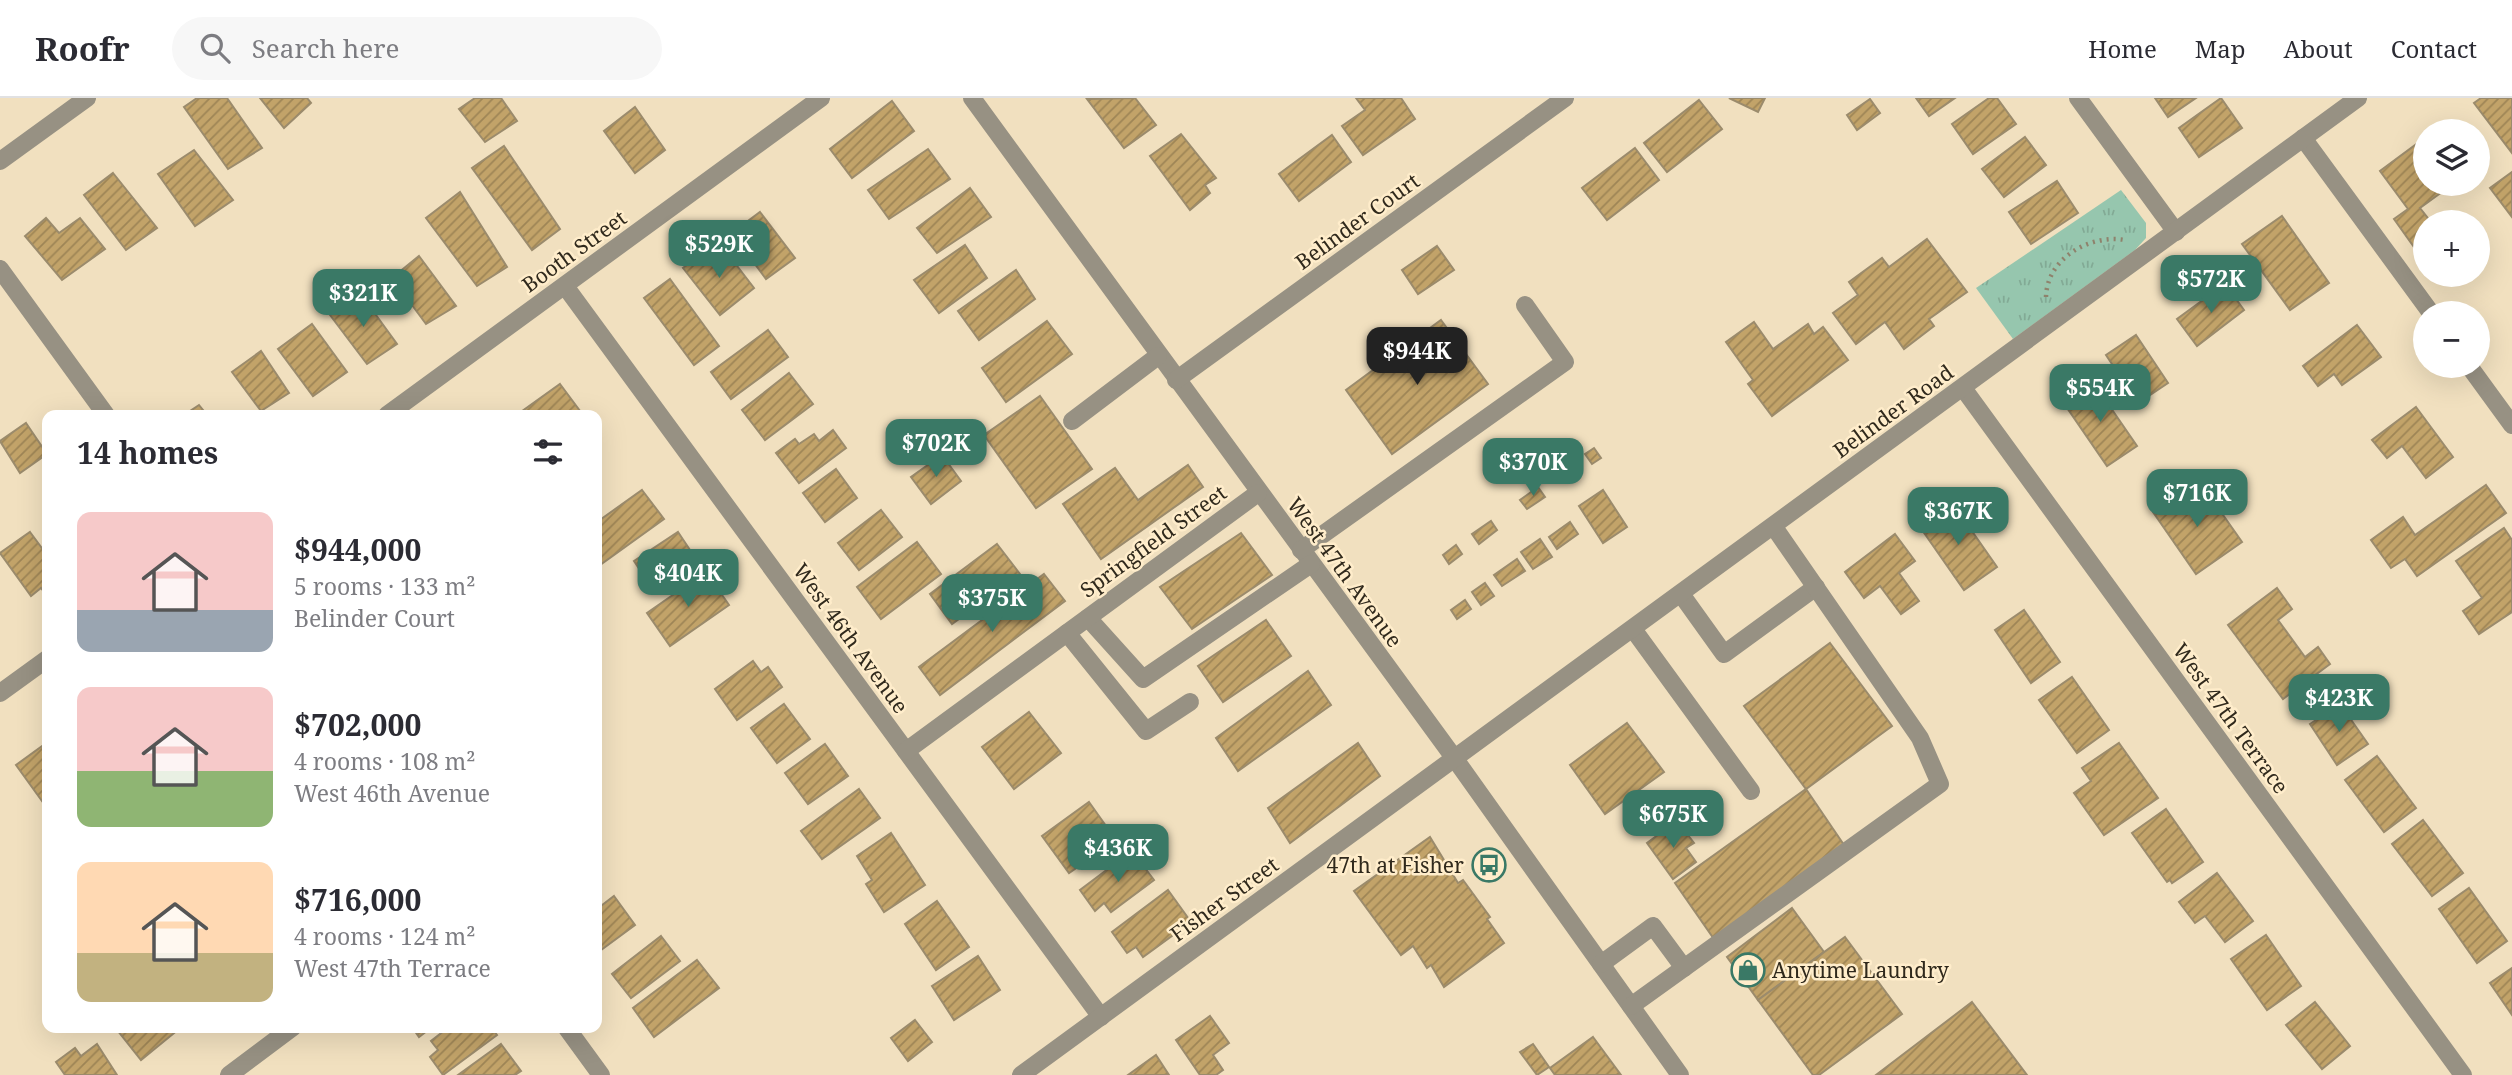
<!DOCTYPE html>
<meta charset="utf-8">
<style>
:root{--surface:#fff;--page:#f7f7f7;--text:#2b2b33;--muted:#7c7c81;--line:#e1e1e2;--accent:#3a7966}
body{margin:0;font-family:"Noto Serif",serif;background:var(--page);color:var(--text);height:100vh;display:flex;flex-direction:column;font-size:26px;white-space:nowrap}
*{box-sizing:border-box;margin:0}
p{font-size:23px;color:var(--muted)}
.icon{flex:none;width:38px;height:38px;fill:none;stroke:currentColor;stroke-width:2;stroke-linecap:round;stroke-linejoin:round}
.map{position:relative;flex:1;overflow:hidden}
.side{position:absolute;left:42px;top:312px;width:560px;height:623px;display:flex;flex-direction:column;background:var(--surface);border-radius:14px;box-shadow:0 7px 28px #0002}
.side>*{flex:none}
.fabs{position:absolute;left:2413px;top:21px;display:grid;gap:14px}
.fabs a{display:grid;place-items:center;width:77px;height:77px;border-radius:50%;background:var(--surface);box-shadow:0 7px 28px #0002;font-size:35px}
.price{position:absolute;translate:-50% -60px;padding:0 16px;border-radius:14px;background:var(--accent);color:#fff;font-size:23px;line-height:46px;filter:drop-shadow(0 2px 4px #0008)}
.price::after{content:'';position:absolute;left:50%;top:42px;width:21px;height:16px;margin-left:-10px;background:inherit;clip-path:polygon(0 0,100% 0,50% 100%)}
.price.selected{background:#222;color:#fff}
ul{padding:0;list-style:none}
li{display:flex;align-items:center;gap:21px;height:175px;padding:0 35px}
li span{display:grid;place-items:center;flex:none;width:196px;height:140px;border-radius:14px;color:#555}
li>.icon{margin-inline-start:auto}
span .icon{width:84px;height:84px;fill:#fffc;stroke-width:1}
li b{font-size:30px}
h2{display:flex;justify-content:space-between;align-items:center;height:84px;padding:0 35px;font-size:30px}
header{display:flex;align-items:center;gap:42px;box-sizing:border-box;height:98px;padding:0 35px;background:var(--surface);border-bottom:2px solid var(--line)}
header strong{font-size:33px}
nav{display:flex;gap:38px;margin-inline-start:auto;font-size:24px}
.search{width:490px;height:63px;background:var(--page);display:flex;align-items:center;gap:18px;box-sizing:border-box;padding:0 24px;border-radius:38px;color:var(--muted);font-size:26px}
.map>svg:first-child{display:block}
.grass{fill:url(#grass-tufts)}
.building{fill:url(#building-hatch);stroke:#9b8b6c;stroke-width:2}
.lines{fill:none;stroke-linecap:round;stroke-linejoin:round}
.path{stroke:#8e826c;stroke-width:4.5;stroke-dasharray:2 5;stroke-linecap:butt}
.minor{stroke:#979183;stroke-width:18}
.labels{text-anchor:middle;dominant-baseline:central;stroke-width:5;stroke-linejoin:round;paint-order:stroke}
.street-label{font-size:21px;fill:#30291c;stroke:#ffedcb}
.poi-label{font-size:21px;fill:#30291c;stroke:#ffedcb;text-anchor:end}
</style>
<header>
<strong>Roofr</strong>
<div class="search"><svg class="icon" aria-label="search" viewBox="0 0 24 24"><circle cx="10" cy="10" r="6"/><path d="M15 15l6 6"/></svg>Search here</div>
<nav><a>Home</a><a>Map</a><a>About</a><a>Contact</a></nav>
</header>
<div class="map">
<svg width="2512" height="977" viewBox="0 0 2512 977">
<defs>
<pattern id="grass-tufts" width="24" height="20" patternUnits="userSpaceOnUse" patternTransform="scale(1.75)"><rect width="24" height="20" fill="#96c6ae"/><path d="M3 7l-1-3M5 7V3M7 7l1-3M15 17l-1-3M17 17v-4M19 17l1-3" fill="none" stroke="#82aa95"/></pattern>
<pattern id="building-hatch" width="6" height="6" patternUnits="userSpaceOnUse" patternTransform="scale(1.75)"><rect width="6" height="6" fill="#c2a369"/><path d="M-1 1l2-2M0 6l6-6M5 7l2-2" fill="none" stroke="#9e8556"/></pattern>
</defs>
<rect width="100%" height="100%" fill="#f1e0bf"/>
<path class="grass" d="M 2121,92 L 2146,125 L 2146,140 L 2135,152 L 2013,241 L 1976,190 Z"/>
<g class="building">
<path d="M 197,0 L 227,0 L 262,50 L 228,71 L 184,9 Z"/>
<path d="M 260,0 L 307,0 L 311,5 L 284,30 Z"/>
<path d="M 475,0 L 501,0 L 517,23 L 485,44 L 459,11 Z"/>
<path d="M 1135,0 L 1156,27 L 1124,50 L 1087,1 Z"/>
<path d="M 1356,0 L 1401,0 L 1415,21 L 1363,57 L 1342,28 L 1365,12 Z"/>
<path d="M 1729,0 L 1765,0 L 1758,14 Z"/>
<path d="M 1916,0 L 1955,0 L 1929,18 Z"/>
<path d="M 1989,0 L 1997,0 L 2016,26 L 1973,56 L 1952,26 Z"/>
<path d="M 2155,0 L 2196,0 L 2168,19 Z"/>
<path d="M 2221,0 L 2242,30 L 2199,59 L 2179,30 Z"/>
<path d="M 2481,0 L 2512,0 L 2512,55 L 2474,5 Z"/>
<path d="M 1870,1 L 1880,15 L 1857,32 L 1847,17 Z"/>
<path d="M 1699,2 L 1722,31 L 1667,74 L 1644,45 Z"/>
<path d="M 892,3 L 914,33 L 852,80 L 830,51 Z"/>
<path d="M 635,9 L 665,52 L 635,75 L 604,33 Z"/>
<path d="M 1181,36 L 1216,80 L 1205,87 L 1210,95 L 1190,112 L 1150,58 Z"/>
<path d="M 1332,37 L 1351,64 L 1299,103 L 1279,76 Z"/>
<path d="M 2025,39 L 2046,67 L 2004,99 L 1982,71 Z"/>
<path d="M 2422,42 L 2426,47 L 2426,86 L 2453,86 L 2420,110 L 2431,124 L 2426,124 L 2426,140 L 2414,149 L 2394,121 L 2408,111 L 2380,73 Z"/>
<path d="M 504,48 L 560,131 L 532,152 L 472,70 Z"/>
<path d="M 1635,50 L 1659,82 L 1607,122 L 1582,90 Z"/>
<path d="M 928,51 L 950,81 L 889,121 L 868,92 Z"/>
<path d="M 194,52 L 233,102 L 195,128 L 158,76 Z"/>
<path d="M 2512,74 L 2512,119 L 2490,90 Z"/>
<path d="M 113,75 L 157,130 L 126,152 L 84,97 Z"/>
<path d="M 2057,83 L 2078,115 L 2031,146 L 2009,114 Z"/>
<path d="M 970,90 L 991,119 L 937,155 L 917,130 Z"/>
<path d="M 460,94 L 507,169 L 477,188 L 426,120 Z"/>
<path d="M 760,114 L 795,160 L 766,181 L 732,135 Z"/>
<path d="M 2282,118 L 2329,185 L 2290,212 L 2242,146 Z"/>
<path d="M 46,120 L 59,135 L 80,120 L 105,151 L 62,182 L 25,138 Z"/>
<path d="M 1927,141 L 1967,194 L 1929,221 L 1934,228 L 1904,251 L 1885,224 L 1856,246 L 1833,215 L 1858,197 L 1849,184 L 1882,160 L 1889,169 Z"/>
<path d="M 965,147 L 987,180 L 939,215 L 914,182 Z"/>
<path d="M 1437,148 L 1454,172 L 1418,196 L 1402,172 Z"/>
<path d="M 724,151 L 754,190 L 720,217 L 683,170 L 700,157 L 706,165 Z"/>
<path d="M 419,158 L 456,208 L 426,226 L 392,180 Z"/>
<path d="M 1016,172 L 1035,201 L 979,242 L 958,213 Z"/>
<path d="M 670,181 L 719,248 L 694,267 L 644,200 Z"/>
<path d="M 2225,186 L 2244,212 L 2197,248 L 2177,221 Z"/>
<path d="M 360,195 L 397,246 L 367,266 L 330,217 Z"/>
<path d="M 1441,222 L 1488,286 L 1392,356 L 1346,292 Z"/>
<path d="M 1047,223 L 1072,256 L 1006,304 L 982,270 Z"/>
<path d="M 1754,224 L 1773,251 L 1808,226 L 1814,236 L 1823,229 L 1848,262 L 1772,318 L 1748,286 L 1753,282 L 1726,244 Z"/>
<path d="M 312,226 L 347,274 L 313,298 L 278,251 Z"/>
<path d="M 2357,227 L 2381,259 L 2342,287 L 2334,276 L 2318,288 L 2303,268 Z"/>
<path d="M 768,232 L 788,259 L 731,301 L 711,274 Z"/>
<path d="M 2136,237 L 2168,285 L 2138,305 L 2106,257 Z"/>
<path d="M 261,253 L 289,295 L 261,313 L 232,274 Z"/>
<path d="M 789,275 L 813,306 L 765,342 L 742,312 Z"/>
<path d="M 2093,284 L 2137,348 L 2107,368 L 2063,304 Z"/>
<path d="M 560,286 L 583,317 L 518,316 Z"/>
<path d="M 1040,298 L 1092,371 L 1036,410 L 984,337 Z"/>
<path d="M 199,307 L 207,317 L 184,317 Z"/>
<path d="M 2416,309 L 2453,359 L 2426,380 L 2402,348 L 2387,360 L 2372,342 Z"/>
<path d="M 26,325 L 47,356 L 20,375 L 0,343 Z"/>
<path d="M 833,332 L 846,350 L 799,385 L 776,355 L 795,341 L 799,346 L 814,336 L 819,343 Z"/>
<path d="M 1594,350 L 1601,360 L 1592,366 L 1585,356 Z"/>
<path d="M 942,357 L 961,383 L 931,406 L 911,379 Z"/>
<path d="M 1188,367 L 1203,389 L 1101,461 L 1063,406 L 1115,370 L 1138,402 Z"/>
<path d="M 836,371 L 857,400 L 825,424 L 803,395 Z"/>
<path d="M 2486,387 L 2506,415 L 2417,478 L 2405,461 L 2391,470 L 2371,442 L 2403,419 L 2415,437 Z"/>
<path d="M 2191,388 L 2208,412 L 2216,407 L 2242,444 L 2196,476 L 2153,414 Z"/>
<path d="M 1538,389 L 1545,399 L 1527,411 L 1520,402 Z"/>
<path d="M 642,392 L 664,421 L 600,467 L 597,462 L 597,424 Z"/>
<path d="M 1603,392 L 1627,429 L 1603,445 L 1579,408 Z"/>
<path d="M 1953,406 L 1997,469 L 1964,492 L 1920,429 Z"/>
<path d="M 881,412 L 902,439 L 859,472 L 838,445 Z"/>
<path d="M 1491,423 L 1497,432 L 1479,446 L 1472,436 Z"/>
<path d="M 1570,424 L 1578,436 L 1557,451 L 1549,439 Z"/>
<path d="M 2504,430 L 2512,442 L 2512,514 L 2479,536 L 2463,513 L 2482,500 L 2456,463 Z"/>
<path d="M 30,434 L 47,457 L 47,498 L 41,490 L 31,498 L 0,455 Z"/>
<path d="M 678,434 L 698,464 L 654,493 L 634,463 Z"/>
<path d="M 1241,435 L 1272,477 L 1192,531 L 1160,489 Z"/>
<path d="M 1895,436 L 1915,463 L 1899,475 L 1919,503 L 1901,516 L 1880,488 L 1864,500 L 1845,474 Z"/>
<path d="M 1540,441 L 1552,459 L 1533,471 L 1521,454 Z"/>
<path d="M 917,444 L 941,476 L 881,521 L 857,489 Z"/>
<path d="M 997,446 L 1020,476 L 952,526 L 930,496 Z"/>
<path d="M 1456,447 L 1462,456 L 1449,466 L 1443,457 Z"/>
<path d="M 1517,461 L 1525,473 L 1502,488 L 1494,477 Z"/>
<path d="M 706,474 L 729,507 L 670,548 L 647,515 Z"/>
<path d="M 1044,476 L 1065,503 L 940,597 L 919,569 Z"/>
<path d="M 1485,485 L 1494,498 L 1481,507 L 1472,494 Z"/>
<path d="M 2277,490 L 2292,511 L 2278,522 L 2305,559 L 2318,549 L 2330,566 L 2283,601 L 2228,527 Z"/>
<path d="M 1465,502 L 1471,511 L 1457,521 L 1451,512 Z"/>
<path d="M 2024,512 L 2060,564 L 2031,585 L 1995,532 Z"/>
<path d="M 1266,522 L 1291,558 L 1223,604 L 1198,568 Z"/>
<path d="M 1830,545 L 1892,628 L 1806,691 L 1744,608 Z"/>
<path d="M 753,563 L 761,574 L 768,569 L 782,589 L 737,622 L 715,591 Z"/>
<path d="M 1308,573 L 1331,607 L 1238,673 L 1216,640 Z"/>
<path d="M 2072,579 L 2109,632 L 2077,655 L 2039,602 Z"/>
<path d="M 784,606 L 810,641 L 777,665 L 751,630 Z"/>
<path d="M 2340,606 L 2368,646 L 2337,667 L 2310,626 Z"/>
<path d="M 1029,614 L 1061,655 L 1014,691 L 982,649 Z"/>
<path d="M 1627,625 L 1664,674 L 1605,716 L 1570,667 Z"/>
<path d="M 1358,645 L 1380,678 L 1290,745 L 1268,710 Z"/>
<path d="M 2119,645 L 2158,700 L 2104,737 L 2074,695 L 2091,683 L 2082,670 Z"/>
<path d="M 45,646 L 47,649 L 47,710 L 16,667 Z"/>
<path d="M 825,646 L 848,678 L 808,706 L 785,675 Z"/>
<path d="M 2377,658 L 2416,710 L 2384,734 L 2345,682 Z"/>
<path d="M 859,691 L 880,720 L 822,761 L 801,733 Z"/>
<path d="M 1806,691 L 1844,747 L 1714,841 L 1675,785 Z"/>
<path d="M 1089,704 L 1116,742 L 1069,775 L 1042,738 Z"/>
<path d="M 2166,711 L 2203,764 L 2172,785 L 2170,782 L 2167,784 L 2132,735 Z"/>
<path d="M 2423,722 L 2463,775 L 2432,798 L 2392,746 Z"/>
<path d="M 1677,723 L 1694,745 L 1686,750 L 1696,764 L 1673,781 L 1647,745 Z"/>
<path d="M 891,735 L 925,787 L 884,814 L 866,786 L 872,782 L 857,758 Z"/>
<path d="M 1430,739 L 1458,785 L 1463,782 L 1490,819 L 1487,821 L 1504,845 L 1444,889 L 1431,867 L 1427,870 L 1413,848 L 1401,857 L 1354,793 Z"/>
<path d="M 1132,753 L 1154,782 L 1111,814 L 1104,805 L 1095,813 L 1080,792 Z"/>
<path d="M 2217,775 L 2253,823 L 2225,844 L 2205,818 L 2195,825 L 2179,804 Z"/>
<path d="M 2469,790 L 2507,843 L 2477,865 L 2439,811 Z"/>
<path d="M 1168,792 L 1191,824 L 1143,859 L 1136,849 L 1127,855 L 1112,834 Z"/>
<path d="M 614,798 L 635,827 L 597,855 L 597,811 Z"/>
<path d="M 937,803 L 969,849 L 936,872 L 905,826 Z"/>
<path d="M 1792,810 L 1824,854 L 1758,902 L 1727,859 Z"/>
<path d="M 2266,837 L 2301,888 L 2267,912 L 2231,861 Z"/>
<path d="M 661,838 L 680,863 L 631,900 L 612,876 Z"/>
<path d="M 1845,839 L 1902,916 L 1819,977 L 1813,977 L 1758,902 Z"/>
<path d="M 978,858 L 1000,892 L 954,922 L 932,888 Z"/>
<path d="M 697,862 L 719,890 L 654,939 L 633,910 Z"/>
<path d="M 2512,870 L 2512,917 L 2490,885 Z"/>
<path d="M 1972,904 L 2027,977 L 1876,977 Z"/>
<path d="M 2315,904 L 2350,948 L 2322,971 L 2286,927 Z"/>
<path d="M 1210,918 L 1229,945 L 1213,957 L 1223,972 L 1216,977 L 1200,977 L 1176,942 Z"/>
<path d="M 915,922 L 932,944 L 908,963 L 891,940 Z"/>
<path d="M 122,929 L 178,929 L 179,931 L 141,962 L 118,933 Z"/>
<path d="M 412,929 L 432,929 L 419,939 Z"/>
<path d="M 449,929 L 491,929 L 497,937 L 443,977 L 430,959 L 438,952 L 431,943 Z"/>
<path d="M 1593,939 L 1621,977 L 1555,977 L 1550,970 Z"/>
<path d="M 97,946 L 117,977 L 65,977 L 56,964 L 75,950 L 81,958 Z"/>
<path d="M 501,946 L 521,973 L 515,977 L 458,977 Z"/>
<path d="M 1533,946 L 1549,969 L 1537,977 L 1520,954 Z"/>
<path d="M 1156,957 L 1169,977 L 1128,977 Z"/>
</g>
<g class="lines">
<path class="path" d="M 2046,199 C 2047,160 2090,136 2125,142"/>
<g class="minor">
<path d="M 972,0 L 1455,661 L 1680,977"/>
<path d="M 2078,0 L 2176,134"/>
<path d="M 2303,40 L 2431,215"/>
<path d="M 0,63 L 87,0"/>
<path d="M 0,171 L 106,317"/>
<path d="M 565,188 L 1101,919"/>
<path d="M 2469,268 L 2512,327"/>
<path d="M 1176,282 L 1565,0"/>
<path d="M 1963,290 L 2463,977"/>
<path d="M 387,317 L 821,0"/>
<path d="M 1072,323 L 1158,258"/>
<path d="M 1301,452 L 1565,264 L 1525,207"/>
<path d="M 1681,496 L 1724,556 L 1816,489"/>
<path d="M 1088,520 L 1143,581 L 1311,466"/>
<path d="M 1633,531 L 1751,693"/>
<path d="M 1067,535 L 1146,633 L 1190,604"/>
<path d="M 0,595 L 47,561"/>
<path d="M 906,653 L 1258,395"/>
<path d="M 1601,866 L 1653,828 L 1684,870"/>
<path d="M 1631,908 L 1940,686 L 1920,640 L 1774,429"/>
<path d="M 566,929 L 601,977"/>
<path d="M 229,977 L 293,929"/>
<path d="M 1021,977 L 2358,0"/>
</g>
</g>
<defs>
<symbol id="bus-ring" viewBox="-11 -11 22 22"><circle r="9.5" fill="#ffedcb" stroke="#3a7966" stroke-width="1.5"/><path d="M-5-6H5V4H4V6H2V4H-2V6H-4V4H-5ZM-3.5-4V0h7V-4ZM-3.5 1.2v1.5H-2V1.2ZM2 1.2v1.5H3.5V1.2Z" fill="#3a7966"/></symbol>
<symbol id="shop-ring" viewBox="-11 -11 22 22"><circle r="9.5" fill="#ffedcb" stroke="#3a7966" stroke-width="1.5"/><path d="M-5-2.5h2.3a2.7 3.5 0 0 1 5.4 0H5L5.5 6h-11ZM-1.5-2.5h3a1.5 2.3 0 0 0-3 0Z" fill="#3a7966"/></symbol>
</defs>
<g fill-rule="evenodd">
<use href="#bus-ring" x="1470" y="748" width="38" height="38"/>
<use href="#shop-ring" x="1729" y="853" width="38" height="38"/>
</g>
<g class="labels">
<g class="street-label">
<text transform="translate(1357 123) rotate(-36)">Belinder Court</text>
<text transform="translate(574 153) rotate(-36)">Booth Street</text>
<text transform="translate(1893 313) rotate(-36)">Belinder Road</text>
<text transform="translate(1153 443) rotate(-36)">Springfield Street</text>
<text transform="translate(1345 474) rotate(54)">West 47th Avenue</text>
<text transform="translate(851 540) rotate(54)">West 46th Avenue</text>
<text transform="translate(2231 620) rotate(54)">West 47th Terrace</text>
<text transform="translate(1224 801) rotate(-36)">Fisher Street</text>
</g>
<g class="poi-label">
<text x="1464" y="767">47th at Fisher</text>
<text x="1772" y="872" text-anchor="start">Anytime Laundry</text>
</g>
</g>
</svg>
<div class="fabs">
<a><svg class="icon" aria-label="layers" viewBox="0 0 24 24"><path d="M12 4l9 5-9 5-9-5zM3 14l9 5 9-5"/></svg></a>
<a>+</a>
<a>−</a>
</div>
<b class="price" style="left:719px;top:182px">$529K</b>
<b class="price" style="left:2211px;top:217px">$572K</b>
<b class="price" style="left:363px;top:231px">$321K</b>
<b class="price selected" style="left:1417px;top:289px">$944K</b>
<b class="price" style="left:2100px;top:326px">$554K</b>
<b class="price" style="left:936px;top:381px">$702K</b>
<b class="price" style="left:1533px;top:400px">$370K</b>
<b class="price" style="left:2197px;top:431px">$716K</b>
<b class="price" style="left:1958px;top:449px">$367K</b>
<b class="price" style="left:688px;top:511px">$404K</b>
<b class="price" style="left:992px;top:536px">$375K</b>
<b class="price" style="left:2339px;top:636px">$423K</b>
<b class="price" style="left:1673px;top:752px">$675K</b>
<b class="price" style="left:1118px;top:786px">$436K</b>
<section class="side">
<h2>14 homes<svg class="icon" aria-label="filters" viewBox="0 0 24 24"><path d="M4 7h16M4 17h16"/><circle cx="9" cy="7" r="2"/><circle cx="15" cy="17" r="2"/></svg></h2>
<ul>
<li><span style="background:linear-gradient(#f6c9c9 70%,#9aa5b1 0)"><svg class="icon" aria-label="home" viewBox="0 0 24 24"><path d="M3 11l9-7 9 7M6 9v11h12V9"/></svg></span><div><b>$944,000</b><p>5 rooms · 133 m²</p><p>Belinder Court</p></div></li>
<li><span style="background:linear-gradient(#f6c9c9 60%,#8fb573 0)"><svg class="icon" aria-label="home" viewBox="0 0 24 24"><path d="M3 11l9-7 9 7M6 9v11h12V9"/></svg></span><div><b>$702,000</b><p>4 rooms · 108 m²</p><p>West 46th Avenue</p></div></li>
<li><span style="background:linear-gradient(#ffd9b3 65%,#c2b280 0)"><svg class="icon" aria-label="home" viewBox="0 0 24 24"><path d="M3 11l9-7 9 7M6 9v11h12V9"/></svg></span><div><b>$716,000</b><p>4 rooms · 124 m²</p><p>West 47th Terrace</p></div></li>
</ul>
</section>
</div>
